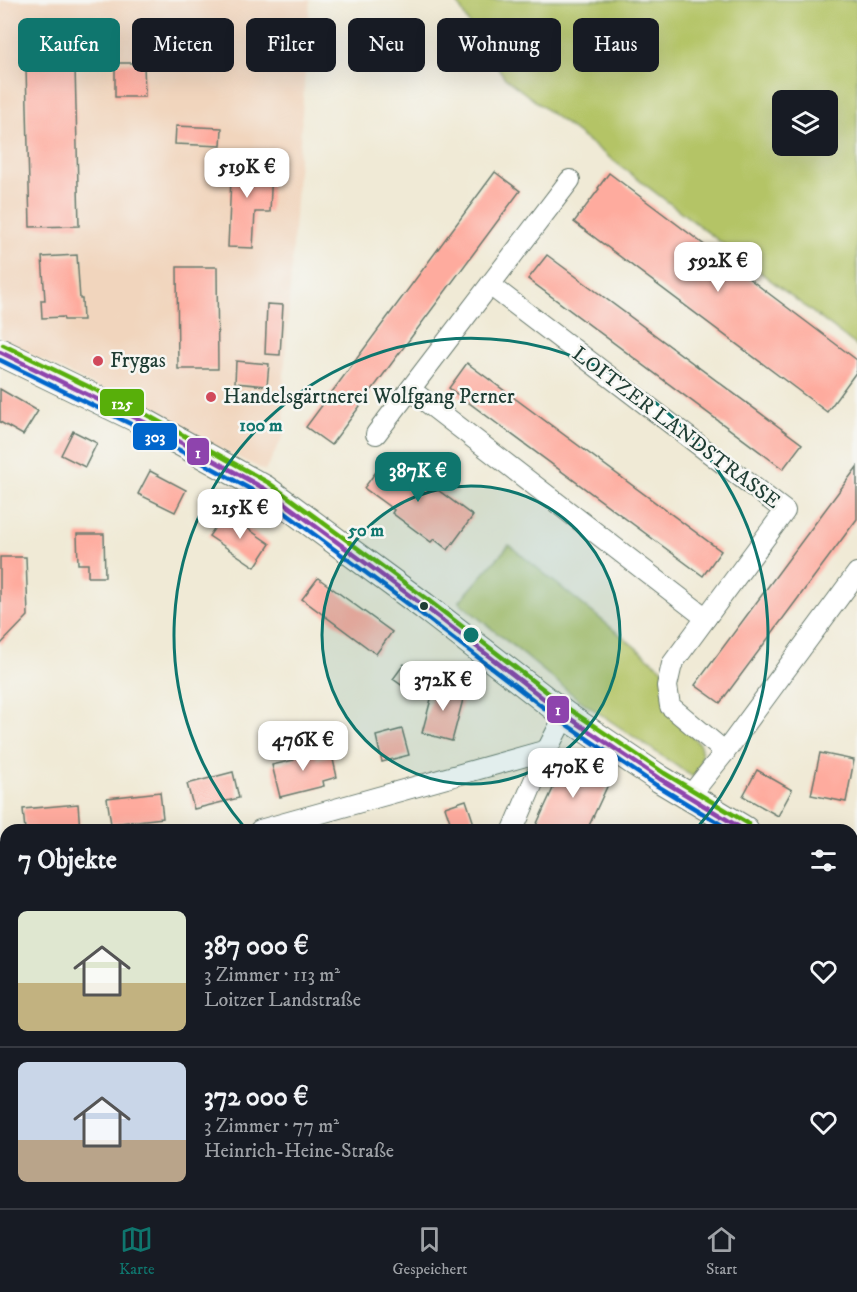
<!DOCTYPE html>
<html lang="de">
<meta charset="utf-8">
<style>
:root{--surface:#171b24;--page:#242831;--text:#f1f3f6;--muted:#9ea1a6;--line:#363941;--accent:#0f766e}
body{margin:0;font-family:"IM FELL DW Pica",serif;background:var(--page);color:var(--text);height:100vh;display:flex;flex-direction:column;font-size:22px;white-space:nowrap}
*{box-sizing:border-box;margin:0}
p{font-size:20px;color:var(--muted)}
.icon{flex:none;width:33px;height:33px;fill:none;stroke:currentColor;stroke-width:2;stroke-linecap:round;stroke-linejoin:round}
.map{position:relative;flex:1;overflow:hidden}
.sheet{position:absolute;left:0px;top:824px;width:858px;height:386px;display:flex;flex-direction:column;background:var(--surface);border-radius:18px 18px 0 0;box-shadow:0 6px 24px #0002}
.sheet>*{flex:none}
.guide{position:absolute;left:18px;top:18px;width:822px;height:54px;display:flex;gap:12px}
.tools{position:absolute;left:772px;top:90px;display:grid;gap:12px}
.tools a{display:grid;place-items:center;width:66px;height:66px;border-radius:9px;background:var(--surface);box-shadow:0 6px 24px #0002;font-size:30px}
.price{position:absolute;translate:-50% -51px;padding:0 14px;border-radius:12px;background:#fff;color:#222;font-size:20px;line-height:39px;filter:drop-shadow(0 2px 3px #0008)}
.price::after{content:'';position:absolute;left:50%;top:36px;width:18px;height:14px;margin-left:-9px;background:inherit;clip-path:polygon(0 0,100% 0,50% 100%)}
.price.current{background:var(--accent);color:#fff}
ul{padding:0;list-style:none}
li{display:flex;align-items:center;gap:18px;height:150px;padding:0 18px}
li+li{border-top:2px solid var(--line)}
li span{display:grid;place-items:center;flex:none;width:168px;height:120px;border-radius:9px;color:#555}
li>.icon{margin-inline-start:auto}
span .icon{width:72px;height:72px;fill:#fffc;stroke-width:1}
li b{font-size:26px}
h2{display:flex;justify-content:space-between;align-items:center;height:72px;padding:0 18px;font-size:26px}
.pill{padding:0 21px;border-radius:9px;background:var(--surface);box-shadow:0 6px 24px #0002;font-size:21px;line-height:54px}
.pill.current{background:var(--accent);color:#fff}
.tab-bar{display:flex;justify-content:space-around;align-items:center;height:84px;border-top:2px solid var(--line);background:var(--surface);font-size:16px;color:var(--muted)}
.tab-bar a{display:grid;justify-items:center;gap:3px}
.tab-bar .current{color:var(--accent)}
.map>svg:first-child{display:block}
.built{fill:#f1d5bd}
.green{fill:#b4c466;stroke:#6a804d;stroke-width:1.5;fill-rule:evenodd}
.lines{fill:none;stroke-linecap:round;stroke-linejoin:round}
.stream{stroke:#4fb3ce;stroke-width:6}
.building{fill:#feab9e}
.minor-casing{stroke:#687a6d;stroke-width:22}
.secondary-casing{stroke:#687a6d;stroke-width:29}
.minor{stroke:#fff;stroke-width:20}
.secondary{stroke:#fff;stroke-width:27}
.bus-1-casing{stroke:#f6f6f2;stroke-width:9}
.bus-2-casing{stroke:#f6f6f2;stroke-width:9}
.bus-3-casing{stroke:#f6f6f2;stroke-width:9}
.bus-1{stroke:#8e44ad;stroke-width:4.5}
.bus-2{stroke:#06c;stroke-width:4.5}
.bus-3{stroke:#58af0a;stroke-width:4.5}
.ring{fill:none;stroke:#0f766e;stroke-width:3}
.poi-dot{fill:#d1495b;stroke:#f6f6f2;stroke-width:2}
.bus-dot{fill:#1f3d34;stroke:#f6f6f2;stroke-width:2}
.labels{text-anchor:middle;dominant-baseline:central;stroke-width:5;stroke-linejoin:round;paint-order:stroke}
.poi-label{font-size:21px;fill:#1f3d34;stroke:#f6f6f2;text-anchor:start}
.street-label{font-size:21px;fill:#1f3d34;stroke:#f6f6f2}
.centre{fill:#0f766e;stroke:#f6f6f2;stroke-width:3}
.ring-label{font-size:18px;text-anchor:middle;font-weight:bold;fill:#0f766e;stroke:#f6f6f2;stroke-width:5;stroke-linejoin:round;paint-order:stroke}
.line-badge{stroke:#f6f6f2;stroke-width:2}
.badge-label{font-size:16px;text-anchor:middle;font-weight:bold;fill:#fff}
</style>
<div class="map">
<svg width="857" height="1208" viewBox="0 0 857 1208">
<rect width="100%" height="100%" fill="#f6f6f2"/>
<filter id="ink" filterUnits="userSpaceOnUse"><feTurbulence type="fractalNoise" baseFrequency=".0167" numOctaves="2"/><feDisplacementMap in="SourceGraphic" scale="12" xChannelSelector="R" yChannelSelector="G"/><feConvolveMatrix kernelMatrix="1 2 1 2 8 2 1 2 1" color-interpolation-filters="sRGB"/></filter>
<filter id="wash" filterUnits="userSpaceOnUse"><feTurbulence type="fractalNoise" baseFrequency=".008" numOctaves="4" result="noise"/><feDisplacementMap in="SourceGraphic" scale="24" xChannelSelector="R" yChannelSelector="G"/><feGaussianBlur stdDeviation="1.35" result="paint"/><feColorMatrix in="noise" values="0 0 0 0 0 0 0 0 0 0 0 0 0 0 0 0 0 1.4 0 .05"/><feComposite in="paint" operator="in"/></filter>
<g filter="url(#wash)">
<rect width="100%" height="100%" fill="#f0ead6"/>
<g class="built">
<path d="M 0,0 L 310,0 L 283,389 L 285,433 L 265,471 L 0,339 Z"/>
<path d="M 369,1203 L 593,1203 L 644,1208 L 368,1208 Z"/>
</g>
<g class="green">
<path d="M 456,0 L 857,0 L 857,346 L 505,78 L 469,24 ZM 783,100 L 828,100 L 828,146 L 783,146 Z"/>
<path d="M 509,545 L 666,672 L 686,729 L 700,745 L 702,755 L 700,765 L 693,777 L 578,699 L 459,602 Z"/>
</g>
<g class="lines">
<g class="stream">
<path d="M 0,1140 L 6,1140"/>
<path d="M 674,1203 L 726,1208"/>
</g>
</g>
<g id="blocks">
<g class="building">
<path d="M 74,27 L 79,226 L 30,227 L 25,28 Z"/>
<path d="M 115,63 L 144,63 L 145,97 L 115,97 Z"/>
<path d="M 176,126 L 222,128 L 221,146 L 175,144 Z"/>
<path d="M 232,156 L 257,157 L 256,167 L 272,168 L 270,212 L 255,212 L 253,248 L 228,247 Z"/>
<path d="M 495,172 L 520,191 L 331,445 L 306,427 Z"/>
<path d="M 609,173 L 857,360 L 857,371 L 827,412 L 574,222 L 599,189 L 598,188 Z"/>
<path d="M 77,255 L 80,299 L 82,299 L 83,320 L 64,320 L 63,317 L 42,318 L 41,300 L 45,300 L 42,257 Z"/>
<path d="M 547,255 L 802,444 L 783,469 L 528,279 Z"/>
<path d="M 177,267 L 217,267 L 218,369 L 178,369 Z"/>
<path d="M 267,304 L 283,305 L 280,355 L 265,354 Z"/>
<path d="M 236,361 L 269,364 L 267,386 L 235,383 Z"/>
<path d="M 467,363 L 721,551 L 703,576 L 449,388 Z"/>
<path d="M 0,389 L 38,411 L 23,435 L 0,422 Z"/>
<path d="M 73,431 L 97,443 L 85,467 L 61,455 Z"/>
<path d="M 389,454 L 473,516 L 448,550 L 434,539 L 431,542 L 392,513 L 394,510 L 364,488 Z"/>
<path d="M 857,467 L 857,519 L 720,703 L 695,685 Z"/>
<path d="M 150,471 L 186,490 L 175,512 L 138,494 Z"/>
<path d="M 225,513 L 270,544 L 255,567 L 209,536 Z"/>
<path d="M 77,534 L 104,534 L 105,577 L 88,577 L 88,564 L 78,564 Z"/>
<path d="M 0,557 L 26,557 L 28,616 L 0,645 Z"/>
<path d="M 318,578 L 392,632 L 376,654 L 302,599 Z"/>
<path d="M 404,664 L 418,675 L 407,689 L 393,679 Z"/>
<path d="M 435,684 L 465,692 L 452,741 L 422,733 Z"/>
<path d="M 402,729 L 409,755 L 382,762 L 376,736 Z"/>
<path d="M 314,747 L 317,759 L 332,755 L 337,777 L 323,781 L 324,786 L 280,797 L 272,765 L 294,760 L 292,752 Z"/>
<path d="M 820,753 L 854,760 L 846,802 L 811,795 Z"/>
<path d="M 567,758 L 611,778 L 587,830 L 534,830 Z"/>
<path d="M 757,770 L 792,790 L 778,816 L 743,796 Z"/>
<path d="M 233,772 L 239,798 L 194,809 L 187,784 Z"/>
<path d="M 160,792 L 163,818 L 111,824 L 107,798 Z"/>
<path d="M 466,800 L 476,830 L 453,830 L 445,807 Z"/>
<path d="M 78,804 L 80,830 L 25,830 L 23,809 Z"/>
</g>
</g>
</g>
<g filter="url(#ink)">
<use href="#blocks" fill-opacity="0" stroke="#687a6d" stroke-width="1.5"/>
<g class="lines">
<defs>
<g id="minor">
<path d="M 490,285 L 785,511 L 672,664 L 667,686 L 670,706 L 725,752"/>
<path d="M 411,390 L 706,618"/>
<path d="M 376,434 L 570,180"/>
<path d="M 689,797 L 725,752 L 857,573"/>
<path d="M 260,830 L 547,750"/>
<path d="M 513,830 L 547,750 L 565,715"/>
<path d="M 0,878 L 6,877"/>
<path d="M 357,1208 L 359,1203"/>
</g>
<g id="secondary">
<path d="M 0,352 L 144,422 L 265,489 L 424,606 L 565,715 L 660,779 L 745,830"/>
<path d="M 852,880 L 857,882"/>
</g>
</defs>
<use href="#minor" class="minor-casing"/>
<use href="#secondary" class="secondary-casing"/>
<use href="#minor" class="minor"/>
<use href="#secondary" class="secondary"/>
<defs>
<path id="bus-1" d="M 0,352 L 144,422 L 265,489 L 424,606 L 565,715 L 660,779 L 744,830"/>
<path id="bus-2" d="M 0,360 L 141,429 L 261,495 L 419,612 L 561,721 L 656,785 L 730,830"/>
<path id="bus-3" d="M 3,345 L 147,415 L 269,483 L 428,600 L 569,709 L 664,773 L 749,824"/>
</defs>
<use href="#bus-1" class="bus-1-casing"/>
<use href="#bus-2" class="bus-2-casing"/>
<use href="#bus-3" class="bus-3-casing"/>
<use href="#bus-1" class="bus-1"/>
<use href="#bus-2" class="bus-2"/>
<use href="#bus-3" class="bus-3"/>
</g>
</g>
<circle cx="471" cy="635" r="149" fill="#0f766e" fill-opacity=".12"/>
<g class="ring">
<circle cx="471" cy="635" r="149"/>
<path d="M245 828A297 297 0 1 1 697 828"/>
</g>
<g class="poi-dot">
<circle cx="98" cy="361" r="6"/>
<circle cx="211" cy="397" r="6"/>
</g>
<circle class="bus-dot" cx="424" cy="606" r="5"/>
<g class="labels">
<g class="poi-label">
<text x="110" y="361">Frygas</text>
<text x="223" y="397">Handelsgärtnerei Wolfgang Perner</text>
</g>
<g class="street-label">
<text transform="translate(676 428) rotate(37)">LOITZER LANDSTRASSE</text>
</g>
</g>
<circle cx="471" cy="635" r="9" class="centre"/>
<g class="ring-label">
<text x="261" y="431">100 m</text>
<text x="366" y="536">50 m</text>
</g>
<g class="line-badge">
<rect x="99" y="388" width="46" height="29" rx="6" fill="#58af0a"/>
<rect x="132" y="422" width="46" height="29" rx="6" fill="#06c"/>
<rect x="186" y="437" width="24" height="29" rx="6" fill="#8e44ad"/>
<rect x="546" y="695" width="24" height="29" rx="6" fill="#8e44ad"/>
</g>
<g class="badge-label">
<text x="122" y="409">125</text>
<text x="155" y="442">303</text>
<text x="198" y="458">1</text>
<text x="558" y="715">1</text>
</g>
</svg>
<div class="tools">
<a><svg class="icon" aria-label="layers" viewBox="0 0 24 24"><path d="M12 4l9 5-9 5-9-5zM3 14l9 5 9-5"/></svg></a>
</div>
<b class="price" style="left:247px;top:199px">519K €</b>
<b class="price" style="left:718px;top:293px">592K €</b>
<b class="price current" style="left:418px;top:503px">387K €</b>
<b class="price" style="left:240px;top:540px">215K €</b>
<b class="price" style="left:443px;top:712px">372K €</b>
<b class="price" style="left:303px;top:772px">476K €</b>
<b class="price" style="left:573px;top:799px">470K €</b>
<div class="guide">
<a class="pill current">Kaufen</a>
<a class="pill">Mieten</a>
<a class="pill">Filter</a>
<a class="pill">Neu</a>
<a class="pill">Wohnung</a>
<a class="pill">Haus</a>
</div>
<section class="sheet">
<h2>7 Objekte<svg class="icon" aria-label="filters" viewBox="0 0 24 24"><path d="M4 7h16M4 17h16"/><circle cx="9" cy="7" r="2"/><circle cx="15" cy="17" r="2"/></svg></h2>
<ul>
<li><span style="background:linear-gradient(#dfe7d0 60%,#c2b280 0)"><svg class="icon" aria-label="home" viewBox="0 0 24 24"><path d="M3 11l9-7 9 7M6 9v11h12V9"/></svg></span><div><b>387 000 €</b><p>3 Zimmer · 113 m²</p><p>Loitzer Landstraße</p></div><svg class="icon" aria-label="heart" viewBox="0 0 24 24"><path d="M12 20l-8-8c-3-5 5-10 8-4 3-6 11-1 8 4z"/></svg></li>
<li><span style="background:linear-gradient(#c9d6e8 65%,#b9a48a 0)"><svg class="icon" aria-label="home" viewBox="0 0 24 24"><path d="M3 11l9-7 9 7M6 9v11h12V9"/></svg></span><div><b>372 000 €</b><p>3 Zimmer · 77 m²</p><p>Heinrich-Heine-Straße</p></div><svg class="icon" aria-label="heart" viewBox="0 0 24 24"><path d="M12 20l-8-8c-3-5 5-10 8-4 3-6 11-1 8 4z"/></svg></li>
</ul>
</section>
</div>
<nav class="tab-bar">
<a class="current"><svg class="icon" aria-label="map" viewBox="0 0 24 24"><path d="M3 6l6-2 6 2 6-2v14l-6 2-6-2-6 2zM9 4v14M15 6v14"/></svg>Karte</a>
<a><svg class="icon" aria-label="saved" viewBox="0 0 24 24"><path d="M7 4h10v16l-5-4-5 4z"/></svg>Gespeichert</a>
<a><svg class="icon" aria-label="home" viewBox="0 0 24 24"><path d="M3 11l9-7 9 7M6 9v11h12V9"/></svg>Start</a>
</nav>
